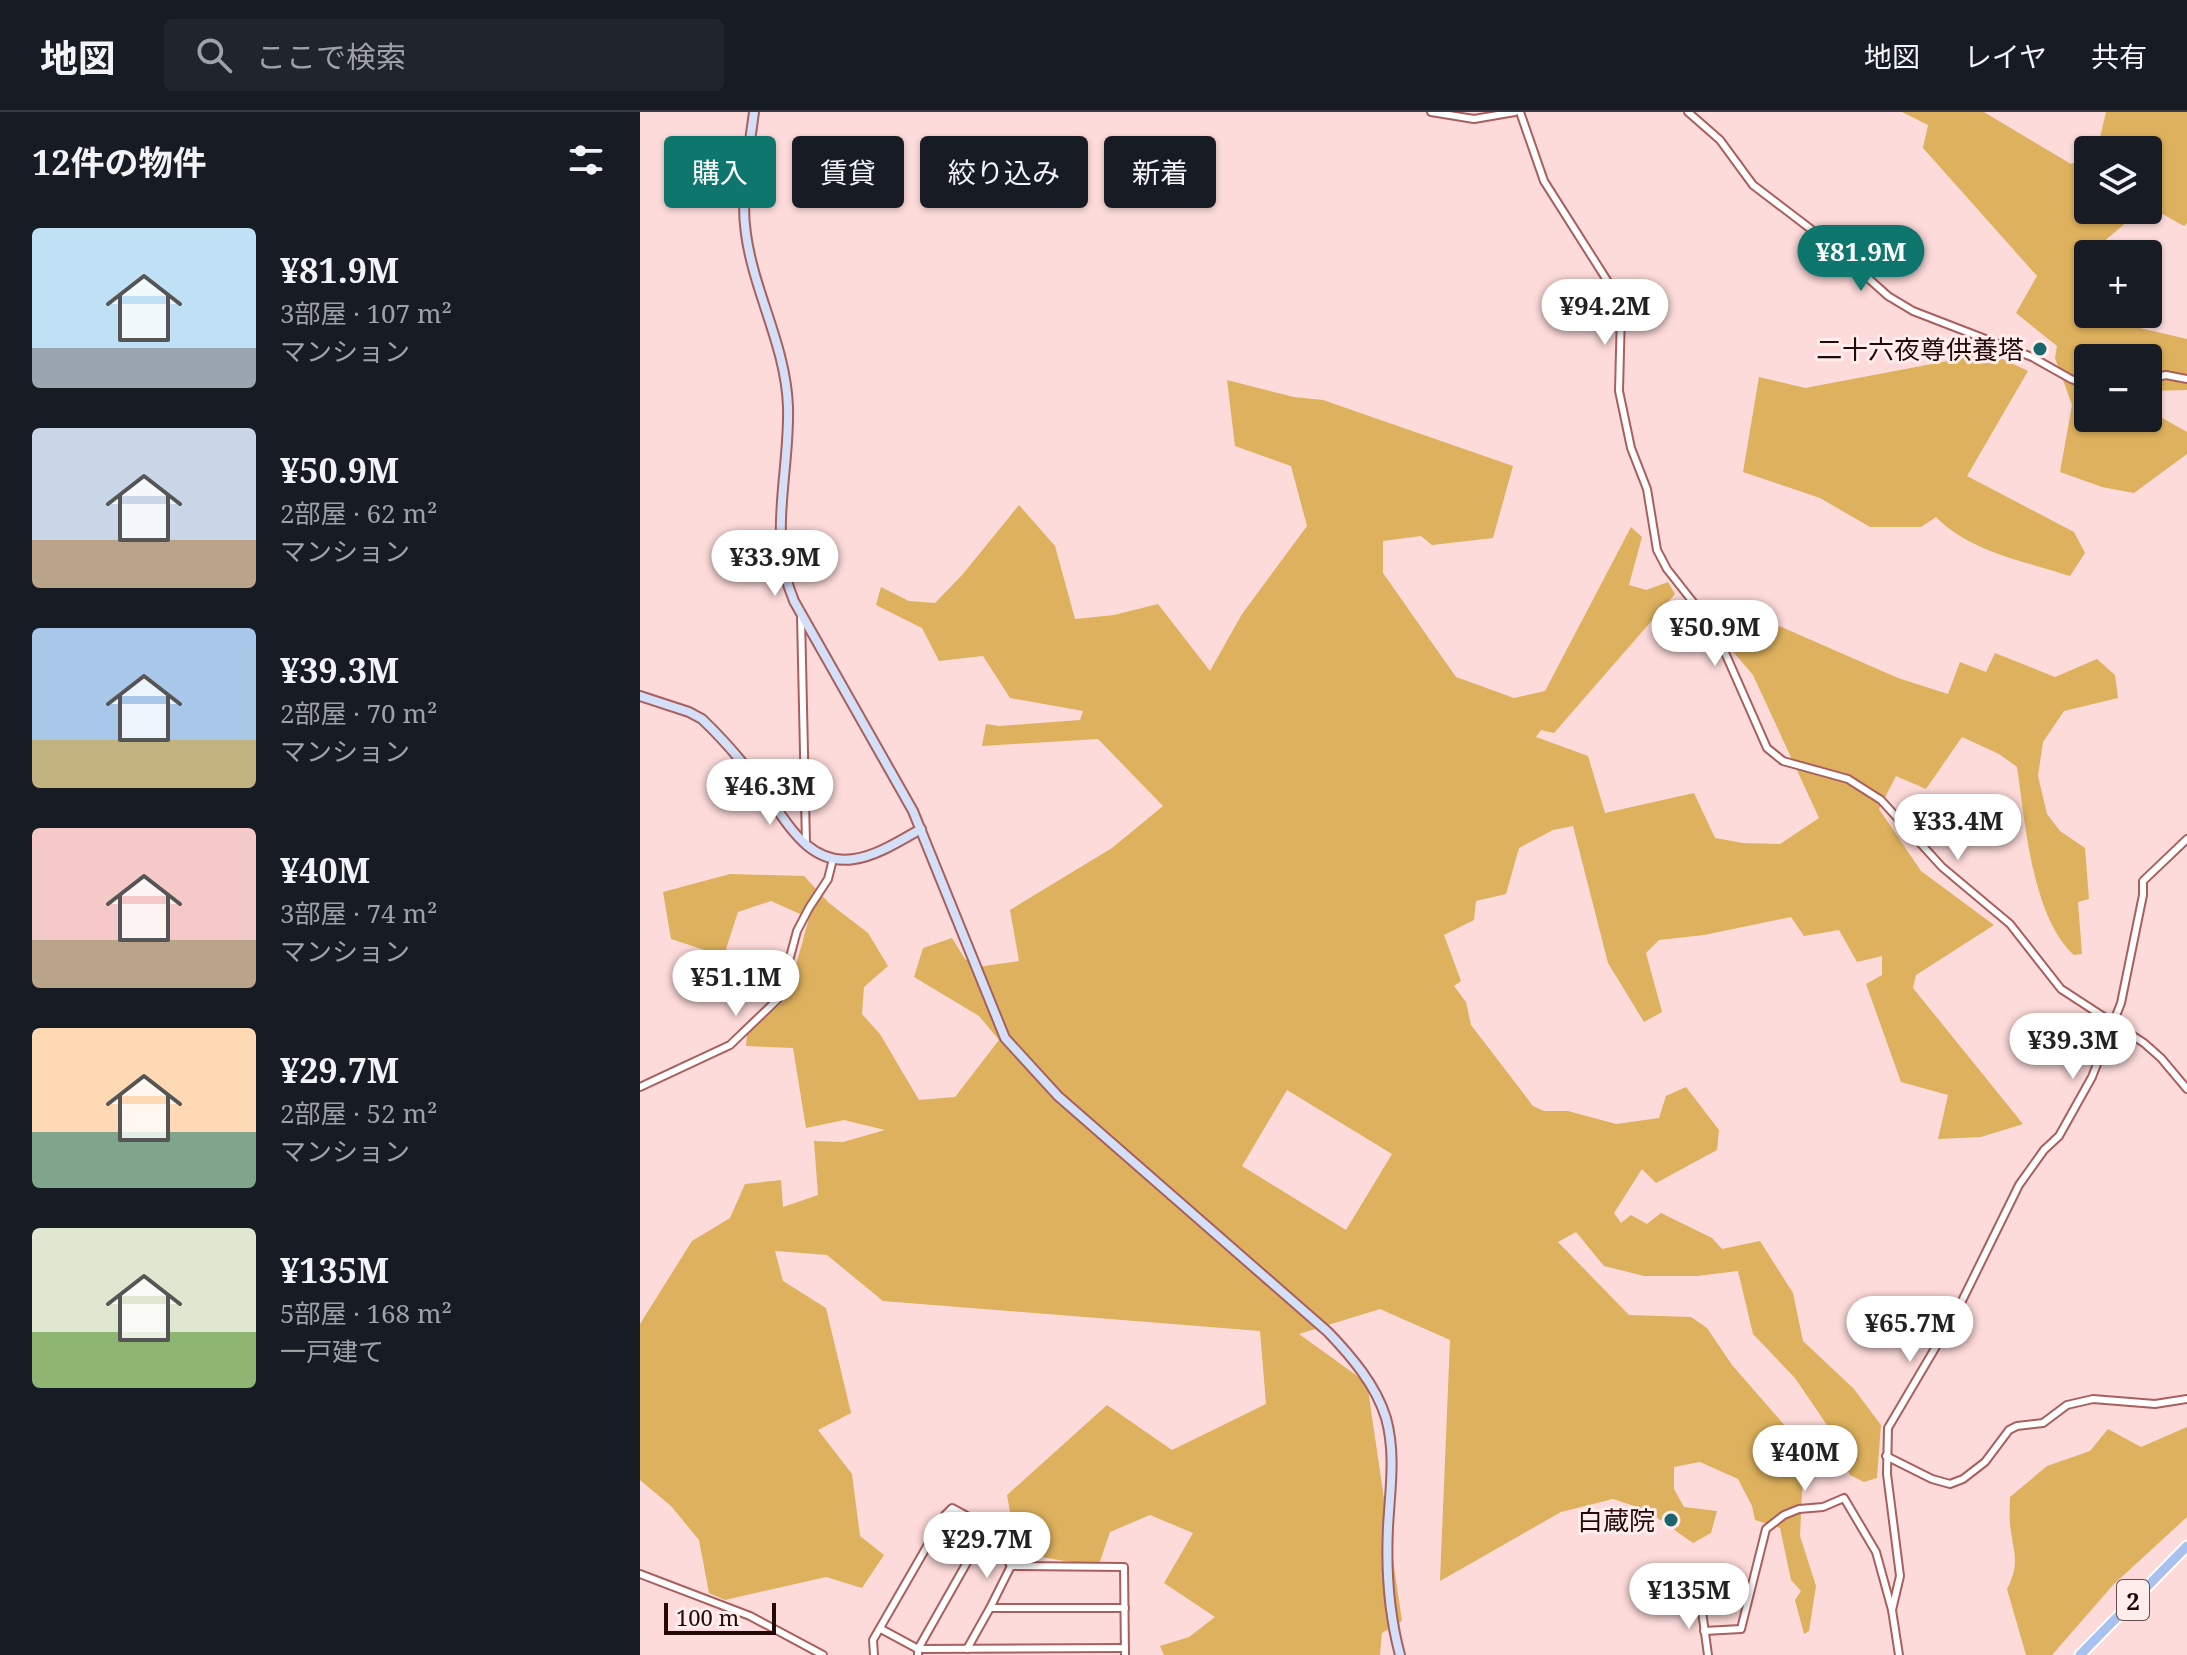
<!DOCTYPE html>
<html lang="ja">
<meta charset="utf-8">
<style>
:root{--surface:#171b24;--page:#20242c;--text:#f1f3f6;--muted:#9ea1a6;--line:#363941;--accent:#0f766e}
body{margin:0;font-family:"Noto Serif","Noto Sans JP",serif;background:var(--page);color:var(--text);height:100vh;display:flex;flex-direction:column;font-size:30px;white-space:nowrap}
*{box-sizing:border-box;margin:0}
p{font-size:26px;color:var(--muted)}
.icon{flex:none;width:44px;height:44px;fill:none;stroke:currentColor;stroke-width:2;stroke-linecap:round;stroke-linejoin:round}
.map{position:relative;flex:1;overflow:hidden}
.sheet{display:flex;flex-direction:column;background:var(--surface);width:640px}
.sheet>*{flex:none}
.top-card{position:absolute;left:24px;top:24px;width:760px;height:72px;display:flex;gap:16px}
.buttons{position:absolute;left:1434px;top:24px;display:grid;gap:16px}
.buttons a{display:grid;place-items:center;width:88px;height:88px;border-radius:8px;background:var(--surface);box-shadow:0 2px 6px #0004;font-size:40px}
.scale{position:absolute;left:24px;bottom:20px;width:112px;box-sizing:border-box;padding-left:8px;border:4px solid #240909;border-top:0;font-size:22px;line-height:28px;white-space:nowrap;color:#240909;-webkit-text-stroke:6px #ffedec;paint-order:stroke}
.price{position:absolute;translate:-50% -68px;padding:0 18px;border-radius:28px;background:#fff;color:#222;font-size:26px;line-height:52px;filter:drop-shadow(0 2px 4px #0008)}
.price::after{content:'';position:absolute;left:50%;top:48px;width:24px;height:18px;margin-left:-12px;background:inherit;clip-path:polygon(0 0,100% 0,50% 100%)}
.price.current{background:var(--accent);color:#fff}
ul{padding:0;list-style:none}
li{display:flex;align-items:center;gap:24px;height:200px;padding:0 32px}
li span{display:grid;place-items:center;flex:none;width:224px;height:160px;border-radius:8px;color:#555}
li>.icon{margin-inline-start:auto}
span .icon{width:96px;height:96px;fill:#fffc;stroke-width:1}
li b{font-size:34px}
h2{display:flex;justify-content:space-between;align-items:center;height:96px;padding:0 32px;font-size:34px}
.tag{padding:0 28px;border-radius:8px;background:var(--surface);box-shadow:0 2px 6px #0004;font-size:28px;line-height:72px}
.tag.current{background:var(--accent);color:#fff}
header{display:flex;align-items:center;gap:48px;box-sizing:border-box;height:112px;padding:0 40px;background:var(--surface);border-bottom:2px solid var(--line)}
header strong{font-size:38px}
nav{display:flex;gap:44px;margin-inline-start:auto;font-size:28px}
.search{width:560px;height:72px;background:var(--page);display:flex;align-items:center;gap:20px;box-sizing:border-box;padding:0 28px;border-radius:8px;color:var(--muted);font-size:30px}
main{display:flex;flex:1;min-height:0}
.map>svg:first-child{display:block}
.green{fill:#deb15e;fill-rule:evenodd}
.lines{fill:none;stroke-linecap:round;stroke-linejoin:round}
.street-casing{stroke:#a85f5e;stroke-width:10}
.secondary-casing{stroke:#a85f5e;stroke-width:12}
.primary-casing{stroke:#fff;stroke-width:13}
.street{stroke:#fff;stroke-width:6}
.secondary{stroke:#d4e0f7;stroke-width:8}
.primary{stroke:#a9c1ee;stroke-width:9}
.poi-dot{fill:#19676c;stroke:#ffedec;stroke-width:3}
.labels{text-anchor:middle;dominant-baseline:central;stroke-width:6;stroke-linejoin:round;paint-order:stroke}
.shield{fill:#ffedec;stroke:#664d4d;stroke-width:2}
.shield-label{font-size:24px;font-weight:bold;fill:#240909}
.poi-label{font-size:26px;fill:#240909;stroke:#ffedec;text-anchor:end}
</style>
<header>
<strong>地図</strong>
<div class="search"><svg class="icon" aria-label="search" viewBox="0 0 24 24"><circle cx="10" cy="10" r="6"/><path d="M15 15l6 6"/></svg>ここで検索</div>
<nav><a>地図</a><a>レイヤ</a><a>共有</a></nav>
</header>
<main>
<section class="sheet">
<h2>12件の物件<svg class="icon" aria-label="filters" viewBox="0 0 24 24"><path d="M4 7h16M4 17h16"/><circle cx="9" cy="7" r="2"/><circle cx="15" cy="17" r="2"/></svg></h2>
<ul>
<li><span style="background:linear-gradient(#bfe0f5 75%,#9aa5b1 0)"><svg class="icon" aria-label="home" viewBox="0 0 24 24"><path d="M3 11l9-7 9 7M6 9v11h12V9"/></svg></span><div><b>¥81.9M</b><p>3部屋 · 107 m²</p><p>マンション</p></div></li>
<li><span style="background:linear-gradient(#c9d6e8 70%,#b9a48a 0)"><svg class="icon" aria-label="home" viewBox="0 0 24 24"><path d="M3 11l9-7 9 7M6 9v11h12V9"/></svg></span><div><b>¥50.9M</b><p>2部屋 · 62 m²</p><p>マンション</p></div></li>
<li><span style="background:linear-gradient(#a9c7e8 70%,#c2b280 0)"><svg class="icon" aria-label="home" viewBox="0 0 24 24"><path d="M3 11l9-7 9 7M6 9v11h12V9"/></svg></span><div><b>¥39.3M</b><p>2部屋 · 70 m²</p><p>マンション</p></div></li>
<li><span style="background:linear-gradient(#f6c9c9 70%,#b9a48a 0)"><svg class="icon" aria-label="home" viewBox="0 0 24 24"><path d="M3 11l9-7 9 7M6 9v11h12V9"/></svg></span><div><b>¥40M</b><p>3部屋 · 74 m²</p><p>マンション</p></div></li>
<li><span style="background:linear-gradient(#ffd9b3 65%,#7fa58c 0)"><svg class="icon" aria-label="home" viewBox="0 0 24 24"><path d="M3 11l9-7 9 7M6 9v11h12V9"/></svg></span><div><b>¥29.7M</b><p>2部屋 · 52 m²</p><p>マンション</p></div></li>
<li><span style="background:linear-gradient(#dfe7d0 65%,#8fb573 0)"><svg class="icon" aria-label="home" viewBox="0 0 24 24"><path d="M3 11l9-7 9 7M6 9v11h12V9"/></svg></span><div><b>¥135M</b><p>5部屋 · 168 m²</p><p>一戸建て</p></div></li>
</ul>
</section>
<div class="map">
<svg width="1547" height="1543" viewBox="0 0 1547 1543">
<rect width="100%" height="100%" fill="#fddbda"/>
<g class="green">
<path d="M 1262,0 L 1344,0 L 1431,52 L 1448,45 L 1448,98 L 1501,98 L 1455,137 L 1457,142 L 1448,142 L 1448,202 L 1482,202 L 1487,213 L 1547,227 L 1547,278 L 1508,279 L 1508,246 L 1448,246 L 1448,306 L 1508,306 L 1508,298 L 1547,320 L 1547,342 L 1494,381 L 1462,375 L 1420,360 L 1432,293 L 1415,246 L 1417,234 L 1376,201 L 1397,164 L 1283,36 L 1288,13 Z"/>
<path d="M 1466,0 L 1547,0 L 1547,111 L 1544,114 L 1508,94 L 1508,38 L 1457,38 Z"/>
<path d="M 1350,241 L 1388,259 L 1327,364 L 1434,420 L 1445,441 L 1430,464 C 1384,449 1330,440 1296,405 L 1281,415 L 1230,415 L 1180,386 L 1103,360 L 1119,265 L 1165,276 Z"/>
<path d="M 587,268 L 654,285 L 683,288 L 873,354 L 853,426 L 792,433 L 781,424 L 743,429 L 743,461 L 816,565 L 874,586 L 905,579 L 991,415 L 1002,425 L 989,473 L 1006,478 L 1028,470 L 1035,482 L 914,621 L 901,618 L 896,625 L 948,644 L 965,701 L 1054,681 L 1075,726 L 1103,731 L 1140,732 L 1179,706 L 1113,563 L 1085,530 L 1107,500 L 1258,566 L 1308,582 L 1320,550 L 1346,560 L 1355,541 L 1415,565 L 1457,547 L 1475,563 L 1478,586 L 1424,599 L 1403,630 L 1398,664 L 1407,702 L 1420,719 L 1445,736 L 1449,787 L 1438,790 L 1442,842 L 1434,843 C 1392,806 1385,708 1377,655 L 1359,642 L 1322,625 L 1286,677 L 1256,664 L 1239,697 L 1281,759 L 1354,813 L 1276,863 L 1273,876 L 1383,1012 L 1341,1025 L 1298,1027 L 1308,983 L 1261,970 L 1226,872 L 1242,863 L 1242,844 L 1217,850 L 1199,818 L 1164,824 L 1151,805 L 1064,823 L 1019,828 L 1006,841 L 1022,900 L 1004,910 L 968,851 L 933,714 L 913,718 L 879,736 L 866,782 L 836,789 L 834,808 L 804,823 L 821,869 L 814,874 L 826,890 L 831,913 L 893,994 L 904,999 L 928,999 L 976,1012 L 1019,1006 L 1026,984 L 1046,975 L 1079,1018 L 1077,1038 L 1016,1071 L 1002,1057 L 974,1101 L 981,1111 L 991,1103 L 1007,1112 L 1021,1101 L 1072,1126 L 1082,1137 L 1120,1129 L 1153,1181 L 1163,1229 L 1214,1277 L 1241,1313 L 1237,1366 L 1224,1370 L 1210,1363 L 1193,1322 L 1155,1266 L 1113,1222 L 1098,1159 L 1057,1164 L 1004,1164 L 964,1154 L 936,1120 L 918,1130 L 989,1203 L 1051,1205 L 1067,1216 L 1092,1253 L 1154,1324 L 1163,1358 L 1160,1424 L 1176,1474 L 1169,1519 L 1164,1522 L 1155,1488 L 1161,1479 L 1151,1468 L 1140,1416 L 1115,1408 L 1112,1394 L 1098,1367 L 1060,1350 L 1034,1355 L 1034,1377 L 1044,1395 L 1077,1399 L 1071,1421 L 1053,1431 L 1006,1398 L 973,1387 L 921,1400 L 800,1469 L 810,1228 L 740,1197 L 659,1222 L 727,1271 L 762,1509 L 742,1521 L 740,1543 L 524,1543 L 520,1534 L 549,1525 L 575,1505 L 524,1471 L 553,1421 L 510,1403 L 470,1420 L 458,1455 L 396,1444 L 385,1415 L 371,1405 L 367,1383 L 467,1293 L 532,1338 L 626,1292 L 620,1219 L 243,1189 L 187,1143 L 135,1139 L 143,1169 L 186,1196 L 211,1301 L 178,1318 L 212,1362 L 220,1424 L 244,1443 L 222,1476 L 186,1465 L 85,1488 L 69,1481 L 59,1428 L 31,1394 L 0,1368 L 0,1212 L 52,1129 L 90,1106 L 105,1072 L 141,1068 L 143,1095 L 178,1083 L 174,1029 L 203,1030 L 245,1018 L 204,1008 L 166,1016 L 153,936 L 106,934 L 107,922 L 147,886 L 169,806 L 131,789 L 98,800 L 85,840 L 77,842 L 31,827 L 23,780 L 90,762 L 164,764 L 189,791 L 228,821 L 248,854 L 224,875 L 222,902 L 240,922 L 279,988 L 315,985 L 359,928 L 339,904 L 274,865 L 283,836 L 312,826 L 325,847 L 337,855 L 379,849 L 370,798 L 472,736 L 523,694 L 458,627 L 342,634 L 346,612 L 359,614 L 440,608 L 443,599 L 370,586 L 343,544 L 299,549 L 282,516 L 236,493 L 241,475 L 269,489 L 295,491 L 323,462 L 379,393 L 415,434 L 435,507 L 474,503 L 518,492 L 570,559 L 602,502 L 667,414 L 651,354 L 595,334 ZM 647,978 L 752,1042 L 706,1118 L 602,1054 Z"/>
<path d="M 1547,1315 L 1547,1405 L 1473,1473 L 1412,1543 L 1386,1543 L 1367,1477 C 1381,1450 1373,1440 1370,1412 C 1369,1403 1370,1394 1370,1385 L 1407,1354 L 1450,1339 L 1468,1317 L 1501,1335 Z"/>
</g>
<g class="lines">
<defs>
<g id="street">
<path d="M 791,0 L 834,7 L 875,0"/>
<path d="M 880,0 L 904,69 L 970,173 L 981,200 L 979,279 L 991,336 L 1007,377 L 1017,438 L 1027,457 L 1075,518 L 1127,636 L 1143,649 L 1208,667 L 1241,688 L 1302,755 L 1370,812 L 1421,877 L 1504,931 L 1521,946 L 1547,977"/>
<path d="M 1048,0 L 1080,28 L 1113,73 L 1189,131 L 1248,184 L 1273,199 L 1392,245 L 1431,267 L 1448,273"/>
<path d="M 1508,267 L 1526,263 L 1547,267"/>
<path d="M 161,504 L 166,732"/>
<path d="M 0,975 L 90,933 L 139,886 L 157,819 L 169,796 L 188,767 L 193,747"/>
<path d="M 1246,1344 L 1292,1367 L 1310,1372 L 1323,1367 L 1345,1350 L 1369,1318 L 1377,1314 L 1403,1311 L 1427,1293 L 1453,1287 L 1515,1292 L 1547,1287"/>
<path d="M 0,1462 L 110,1504 L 183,1543"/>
<path d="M 1005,1469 L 1061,1492"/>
<path d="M 1067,1472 L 1061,1492 L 1068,1543"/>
<path d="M 350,1496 L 371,1454"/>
<path d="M 1252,1498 L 1260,1464 L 1247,1362 L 1248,1316 L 1317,1199 L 1379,1073 L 1404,1038 L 1419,1024 L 1452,965 L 1481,891 L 1503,783 L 1503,769 L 1547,727"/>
<path d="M 241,1517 L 278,1537 L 485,1536"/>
<path d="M 1064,1519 L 1101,1517 L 1126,1417 L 1144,1403 L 1159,1397 L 1183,1395 L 1204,1386 L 1236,1440 L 1252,1498 L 1259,1543"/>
<path d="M 327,1537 L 350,1496 L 485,1496"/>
<path d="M 234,1543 L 233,1528 L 305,1403 L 312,1396 L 347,1415 L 371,1454 L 484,1455 L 485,1543"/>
<path d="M 278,1543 L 278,1537 L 347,1415"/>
</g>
<g id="secondary">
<path d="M 114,0 C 109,40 100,82 106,122 C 114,181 146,234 148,295 C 150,360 127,426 154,489 L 273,699 L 365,926 L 418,984 L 688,1220 C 711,1244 736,1273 746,1306 C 756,1342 750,1378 748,1415 C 746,1457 749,1502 760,1543"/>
<path d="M 0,584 L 49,600 L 62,607 C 83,627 102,649 119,672 C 144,703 165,755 214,747 C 237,744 261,728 281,717"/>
</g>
<path id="primary" d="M 1440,1543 L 1547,1434"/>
</defs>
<use href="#street" class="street-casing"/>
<use href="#secondary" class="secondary-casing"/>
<use href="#primary" class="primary-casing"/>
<use href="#street" class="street"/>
<use href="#secondary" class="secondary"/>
<use href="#primary" class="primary"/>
</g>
<g class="poi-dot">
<circle cx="1400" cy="237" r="8"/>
<circle cx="1031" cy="1408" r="8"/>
</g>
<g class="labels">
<rect class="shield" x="1477" y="1468" width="32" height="40" rx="6"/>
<g class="shield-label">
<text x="1493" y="1488">2</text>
</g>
<g class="poi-label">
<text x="1384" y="237">二十六夜尊供養塔</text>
<text x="1015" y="1408">白蔵院</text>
</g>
</g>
</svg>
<div class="buttons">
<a><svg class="icon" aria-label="layers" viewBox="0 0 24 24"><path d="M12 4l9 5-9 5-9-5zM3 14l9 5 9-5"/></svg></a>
<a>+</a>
<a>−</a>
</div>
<div class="scale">100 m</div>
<b class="price current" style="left:1221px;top:181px">¥81.9M</b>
<b class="price" style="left:965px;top:235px">¥94.2M</b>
<b class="price" style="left:135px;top:486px">¥33.9M</b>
<b class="price" style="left:1075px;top:556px">¥50.9M</b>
<b class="price" style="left:130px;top:715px">¥46.3M</b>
<b class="price" style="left:1318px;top:750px">¥33.4M</b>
<b class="price" style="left:96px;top:906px">¥51.1M</b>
<b class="price" style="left:1433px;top:969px">¥39.3M</b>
<b class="price" style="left:1270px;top:1252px">¥65.7M</b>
<b class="price" style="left:1165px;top:1381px">¥40M</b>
<b class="price" style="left:347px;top:1468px">¥29.7M</b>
<b class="price" style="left:1049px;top:1519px">¥135M</b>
<div class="top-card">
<a class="tag current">購入</a>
<a class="tag">賃貸</a>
<a class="tag">絞り込み</a>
<a class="tag">新着</a>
</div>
</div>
</main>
